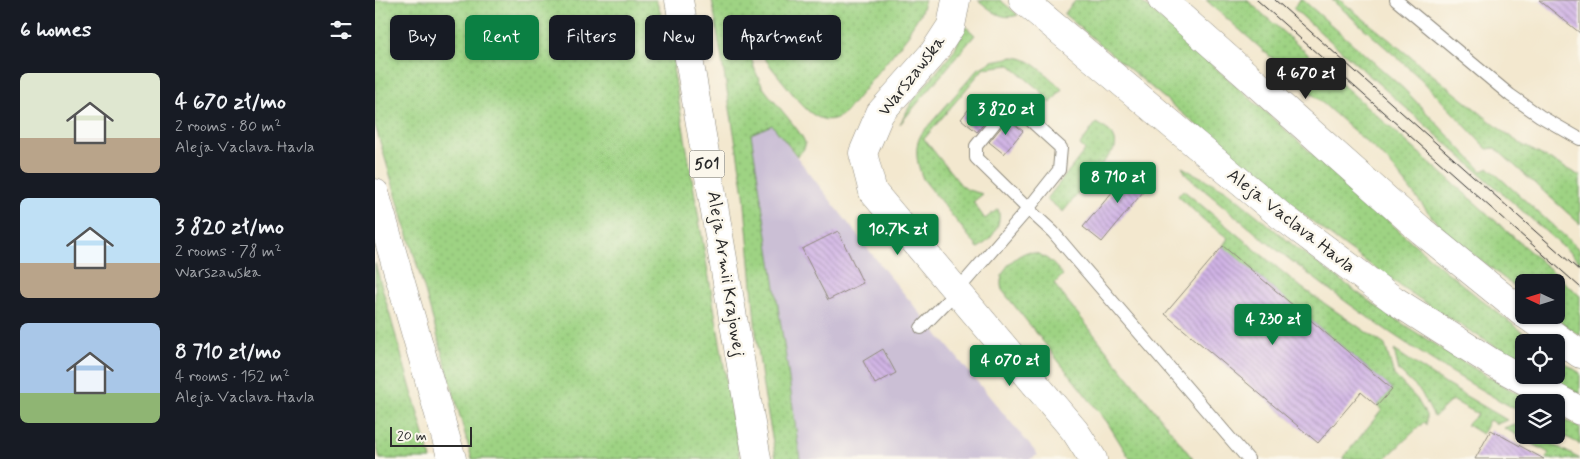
<!DOCTYPE html>
<meta charset="utf-8">
<style>
:root{--surface:#171b24;--page:#242831;--text:#f1f3f6;--muted:#9ea1a6;--accent:#0b8043}
body{margin:0;font-family:Mynerve,sans-serif;background:var(--page);color:var(--text);height:100vh;display:flex;flex-direction:column;font-size:19px;white-space:nowrap}
*{box-sizing:border-box;margin:0}
p{font-size:16px;color:var(--muted)}
.icon{flex:none;width:28px;height:28px;fill:none;stroke:currentColor;stroke-width:2;stroke-linecap:round;stroke-linejoin:round}
.map{position:relative;flex:1;overflow:hidden}
.details{display:flex;flex-direction:column;background:var(--surface);width:375px}
.details>*{flex:none}
.banner{position:absolute;left:15px;top:15px;width:475px;height:45px;display:flex;gap:10px}
.needle{width:32px;rotate:274deg}
.controls{position:absolute;left:1140px;top:274px;display:grid;gap:10px}
.controls a{display:grid;place-items:center;width:50px;height:50px;border-radius:8px;background:var(--surface);box-shadow:0 1px 4px #0004;font-size:25px}
.scale{position:absolute;left:15px;bottom:12px;width:82px;box-sizing:border-box;padding-left:5px;border:2px solid #2b2b2b;border-top:0;font-size:14px;line-height:18px;white-space:nowrap;color:#2b2b2b;-webkit-text-stroke:4px #fbf7ec;paint-order:stroke}
.price{position:absolute;translate:-50% -42px;padding:0 11px;border-radius:5px;background:var(--accent);color:#fff;font-size:16px;line-height:32px;filter:drop-shadow(0 1px 2px #0008)}
.price::after{content:'';position:absolute;left:50%;top:30px;width:15px;height:11px;margin-left:-8px;background:inherit;clip-path:polygon(0 0,100% 0,50% 100%)}
.price.on{background:#222;color:#fff}
ul{padding:0;list-style:none}
li{display:flex;align-items:center;gap:15px;height:125px;padding:0 20px}
li span{display:grid;place-items:center;flex:none;width:140px;height:100px;border-radius:8px;color:#555}
li>.icon{margin-inline-start:auto}
span .icon{width:60px;height:60px;fill:#fffc;stroke-width:1}
li b{font-size:21px}
h2{display:flex;justify-content:space-between;align-items:center;height:60px;padding:0 20px;font-size:21px}
.tag{padding:0 18px;border-radius:8px;background:var(--surface);box-shadow:0 1px 4px #0004;font-size:18px;line-height:45px}
.tag.on{background:var(--accent);color:#fff}
main{display:flex;flex:1;min-height:0}
.map>svg:first-child{display:block}
.industrial{fill:#cbbfd5}
.grass{fill:url(#grass-dots);stroke:#647f57}
.building{fill:url(#building-back-hatch)}
.lines{fill:none;stroke-linecap:round;stroke-linejoin:round}
.service-casing{stroke:#8f8a7d;stroke-width:14}
.tertiary-casing{stroke:#8f8a7d;stroke-width:29}
.secondary-casing{stroke:#8f8a7d;stroke-width:29}
.primary-casing{stroke:#8f8a7d;stroke-width:29}
.service{stroke:#fff;stroke-width:12}
.tertiary{stroke:#fff;stroke-width:28}
.secondary{stroke:#fff;stroke-width:28}
.primary{stroke:#fff;stroke-width:28}
.tram{stroke:#2b2b2b;stroke-width:1}
.labels{text-anchor:middle;dominant-baseline:central;stroke-width:5;stroke-linejoin:round;paint-order:stroke}
.shield{fill:#fbf7ec;stroke:#696865;stroke-width:1}
.shield-label{font-size:16px;font-weight:bold;fill:#2b2b2b}
.street-label{font-size:18px;fill:#2b2b2b;stroke:#fbf7ec}
</style>
<main>
<section class="details">
<h2>6 homes<svg class="icon" aria-label="filters" viewBox="0 0 24 24"><path d="M4 7h16M4 17h16"/><circle cx="9" cy="7" r="2"/><circle cx="15" cy="17" r="2"/></svg></h2>
<ul>
<li><span style="background:linear-gradient(#dfe7d0 65%,#b9a48a 0)"><svg class="icon" aria-label="home" viewBox="0 0 24 24"><path d="M3 11l9-7 9 7M6 9v11h12V9"/></svg></span><div><b>4 670 zł/mo</b><p>2 rooms · 80 m²</p><p>Aleja Vaclava Havla</p></div></li>
<li><span style="background:linear-gradient(#bfe0f5 65%,#b9a48a 0)"><svg class="icon" aria-label="home" viewBox="0 0 24 24"><path d="M3 11l9-7 9 7M6 9v11h12V9"/></svg></span><div><b>3 820 zł/mo</b><p>2 rooms · 78 m²</p><p>Warszawska</p></div></li>
<li><span style="background:linear-gradient(#a9c7e8 70%,#8fb573 0)"><svg class="icon" aria-label="home" viewBox="0 0 24 24"><path d="M3 11l9-7 9 7M6 9v11h12V9"/></svg></span><div><b>8 710 zł/mo</b><p>4 rooms · 152 m²</p><p>Aleja Vaclava Havla</p></div></li>
</ul>
</section>
<div class="map">
<svg width="1205" height="459" viewBox="0 0 1205 459">
<defs>
<pattern id="grass-dots" width="8" height="8" patternUnits="userSpaceOnUse" patternTransform="scale(1.25)"><rect width="8" height="8" fill="#9ed383"/><path d="M2 2h.1M6 6h.1" fill="none" stroke="#88b571" stroke-width="1.8" stroke-linecap="round"/></pattern>
<pattern id="building-back-hatch" width="6" height="6" patternUnits="userSpaceOnUse" patternTransform="scale(1.25)"><rect width="6" height="6" fill="#d0b3e5"/><path d="M-1 5l2 2M0 0l6 6M5-1l2 2" fill="none" stroke="#a992ba"/></pattern>
</defs>
<rect width="100%" height="100%" fill="#fbf7ec"/>
<filter id="ink" filterUnits="userSpaceOnUse"><feTurbulence type="fractalNoise" baseFrequency=".02" numOctaves="2"/><feDisplacementMap in="SourceGraphic" scale="10" xChannelSelector="R" yChannelSelector="G"/><feConvolveMatrix kernelMatrix="1 2 1 2 8 2 1 2 1" color-interpolation-filters="sRGB"/></filter>
<filter id="wash" filterUnits="userSpaceOnUse"><feTurbulence type="fractalNoise" baseFrequency=".0096" numOctaves="4" result="noise"/><feDisplacementMap in="SourceGraphic" scale="20" xChannelSelector="R" yChannelSelector="G"/><feGaussianBlur stdDeviation="1.12" result="paint"/><feColorMatrix in="noise" values="0 0 0 0 0 0 0 0 0 0 0 0 0 0 0 0 0 1.4 0 .05"/><feComposite in="paint" operator="in"/></filter>
<g filter="url(#wash)">
<rect width="100%" height="100%" fill="#f3e8cf"/>
<path class="industrial" d="M 397,125 L 511,272 L 663,455 L 655,459 L 425,459 L 412,364 L 376,134 Z"/>
<g class="grass">
<path d="M 0,0 L 281,0 L 294,37 L 300,67 L 298,68 L 365,459 L 97,459 L 49,288 L 0,125 Z"/>
<path d="M 337,0 L 550,0 L 545,14 L 534,31 L 535,33 L 470,113 C 444,134 424,101 409,83 C 401,73 392,63 386,52 C 382,44 380,35 378,26 L 370,28 C 374,49 377,68 388,87 C 396,99 428,133 430,143 C 431,149 426,152 422,156 L 397,125 L 376,134 L 412,364 L 425,459 L 401,459 L 388,387 L 381,333 L 369,193 Z"/>
<path d="M 603,0 L 625,0 L 643,15 C 626,21 616,10 603,0 Z"/>
<path d="M 701,0 L 764,0 L 1055,258 L 1110,303 L 1161,342 L 1149,342 L 1149,363 C 1066,316 987,262 913,202 L 689,14 Z"/>
<path d="M 831,0 L 872,0 L 1205,296 L 1205,336 L 1176,315 L 1181,315 L 1181,282 L 1149,282 L 1149,294 L 1075,236 L 1061,222 L 1012,160 Z"/>
<path d="M 925,0 L 928,0 L 1029,89 L 1107,171 L 1114,168 L 1205,250 L 1205,262 L 918,8 Z"/>
<path d="M 957,0 L 965,0 L 1130,133 L 1146,144 L 1205,176 L 1205,224 L 1120,148 L 1112,149 L 1046,79 Z"/>
<path d="M 590,26 L 600,35 L 525,124 L 538,100 L 579,51 Z"/>
<path d="M 638,57 C 657,57 673,77 687,89 L 676,103 L 671,99 L 662,110 L 659,106 L 669,94 L 635,65 L 609,68 L 549,139 L 586,185 L 593,190 L 608,194 L 598,202 L 610,219 L 623,209 C 628,224 617,240 603,248 L 548,179 C 542,164 538,147 547,133 L 603,69 L 617,61 Z"/>
<path d="M 721,123 C 731,129 743,134 740,148 L 688,212 L 672,199 L 710,150 L 705,145 Z"/>
<path d="M 807,167 L 852,191 L 923,249 L 1005,309 L 1076,355 L 1157,402 L 1149,402 L 1149,414 C 1068,370 991,319 918,262 C 881,235 847,204 812,176 Z"/>
<path d="M 808,190 L 927,288 L 1010,345 L 1019,375 L 1042,399 L 1051,415 L 1051,425 L 1049,422 L 1010,459 L 967,459 L 1007,410 L 1002,406 L 1017,389 L 848,246 L 853,238 L 831,222 L 803,196 Z"/>
<path d="M 652,252 C 668,252 678,263 688,275 L 679,284 L 818,459 L 755,459 L 732,422 L 627,290 C 622,274 636,258 652,252 Z"/>
<path d="M 0,263 L 56,459 L 5,459 L 0,440 Z"/>
<path d="M 1019,350 L 1072,385 L 1132,420 L 1122,424 L 1114,420 L 1107,434 L 1092,425 L 1103,414 L 1077,400 L 1059,417 L 1046,392 L 1024,371 Z"/>
<path d="M 1181,357 L 1205,373 L 1205,394 L 1170,375 L 1181,375 Z"/>
<path d="M 1181,415 L 1205,428 L 1205,444 L 1181,432 Z"/>
<path d="M 1140,424 L 1149,429 L 1149,435 L 1161,435 L 1205,459 L 1171,459 L 1174,453 L 1129,428 Z"/>
</g>
<g id="blocks">
<g class="building">
<path d="M 1164,0 L 1205,0 L 1205,33 Z"/>
<path d="M 604,96 L 621,109 L 602,132 L 586,119 Z"/>
<path d="M 633,119 L 648,131 L 629,154 L 614,142 Z"/>
<path d="M 759,166 L 777,181 L 727,242 L 708,227 Z"/>
<path d="M 463,231 L 488,283 L 453,300 L 427,249 Z"/>
<path d="M 848,246 L 1017,389 L 1002,406 L 986,392 L 943,443 L 790,314 Z"/>
<path d="M 508,349 L 521,373 L 500,384 L 488,361 Z"/>
<path d="M 1116,430 L 1169,459 L 1100,459 Z"/>
</g>
</g>
</g>
<g filter="url(#ink)">
<use href="#blocks" fill-opacity="0" stroke="#8f8a7d" stroke-width="1"/>
<g class="lines">
<defs>
<g id="service">
<path d="M 1021,0 L 1135,95 L 1165,116 L 1205,139"/>
<path d="M 631,109 L 643,109 L 686,148 L 684,170 L 653,209 L 601,158 L 601,146 Z"/>
<path d="M 546,328 L 581,292 L 653,209 L 678,232 L 695,252 L 873,459"/>
</g>
<path id="tertiary" d="M 581,0 L 576,26 L 559,52 L 505,113 L 488,153 L 498,192 L 700,431 L 718,459"/>
<g id="secondary">
<path d="M 648,0 L 905,215 L 1019,300 L 1116,362 L 1205,411"/>
<path d="M 787,0 L 1047,231 L 1149,314"/>
<path d="M 1151,315 L 1205,354"/>
</g>
<g id="primary">
<path d="M 304,0 L 382,459"/>
<path d="M 0,193 L 77,459"/>
</g>
</defs>
<use href="#service" class="service-casing"/>
<use href="#tertiary" class="tertiary-casing"/>
<use href="#secondary" class="secondary-casing"/>
<use href="#primary" class="primary-casing"/>
<use href="#service" class="service"/>
<use href="#tertiary" class="tertiary"/>
<use href="#secondary" class="secondary"/>
<use href="#primary" class="primary"/>
<g class="tram">
<path d="M 882,0 L 1205,287"/>
<path d="M 900,0 L 1205,271"/>
</g>
</g>
</g>
<g class="labels">
<rect class="shield" x="314.5" y="150.5" width="35" height="27" rx="4"/>
<g class="shield-label">
<text x="332" y="164">501</text>
</g>
<g class="street-label">
<text transform="translate(537 76) rotate(-52)">Warszawska</text>
<text transform="translate(916 221) rotate(38)">Aleja Vaclava Havla</text>
<text transform="translate(351 274) rotate(81)">Aleja Armii Krajowej</text>
</g>
</g>
</svg>
<div class="controls">
<a><svg class="needle" viewBox="-14 -14 28 28"><path d="M0-13l5 13h-10z" fill="#e53935"/><path d="M0 13l5-13h-10z" fill="#9ea1a6"/></svg></a>
<a><svg class="icon" aria-label="locate" viewBox="0 0 24 24"><circle cx="12" cy="12" r="6"/><path d="M12 2v4M12 18v4M2 12h4M18 12h4"/></svg></a>
<a><svg class="icon" aria-label="layers" viewBox="0 0 24 24"><path d="M12 4l9 5-9 5-9-5zM3 14l9 5 9-5"/></svg></a>
</div>
<div class="scale">20 m</div>
<b class="price on" style="left:931px;top:100px">4 670 zł</b>
<b class="price" style="left:631px;top:136px">3 820 zł</b>
<b class="price" style="left:743px;top:204px">8 710 zł</b>
<b class="price" style="left:523px;top:256px">10.7K zł</b>
<b class="price" style="left:898px;top:346px">4 230 zł</b>
<b class="price" style="left:635px;top:387px">4 070 zł</b>
<div class="banner">
<a class="tag">Buy</a>
<a class="tag on">Rent</a>
<a class="tag">Filters</a>
<a class="tag">New</a>
<a class="tag">Apartment</a>
</div>
</div>
</main>
